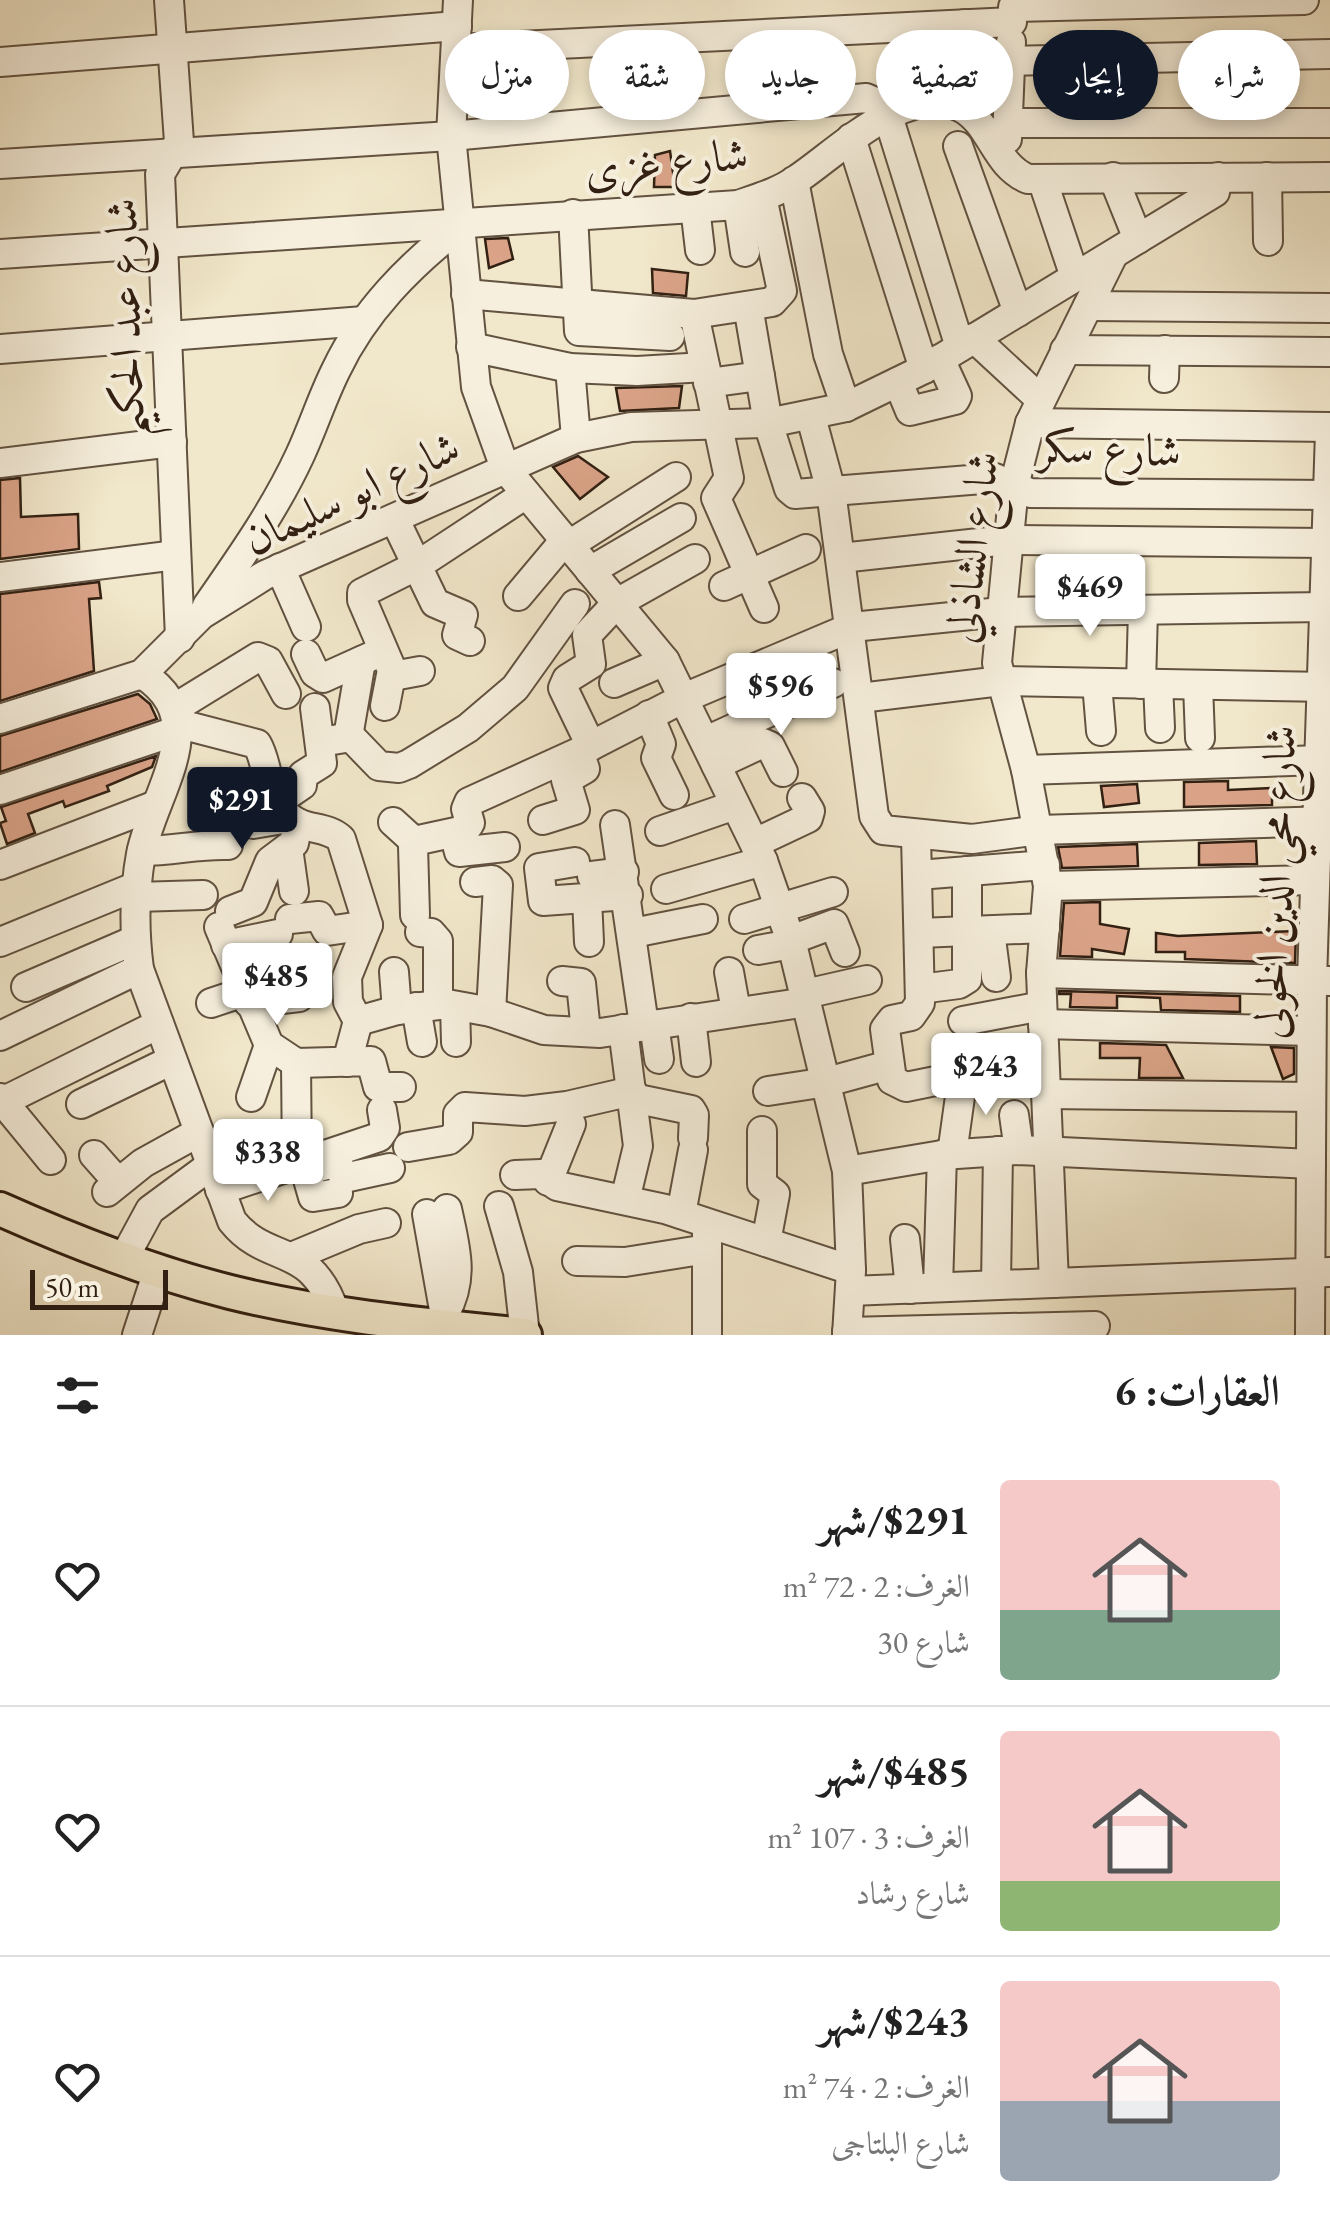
<!DOCTYPE html>
<html lang="ar">
<meta charset="utf-8">
<style>
:root{--surface:#fff;--page:#f2f2f2;--text:#222;--muted:#767676;--line:#e0e0e0;--accent:#111827}
body{margin:0;font-family:"EB Garamond",Amiri,serif;background:var(--page);color:var(--text);direction:rtl;height:100vh;display:flex;flex-direction:column;font-size:38px;white-space:nowrap}
*{box-sizing:border-box;margin:0}
p{font-size:32px;color:var(--muted)}
.icon{flex:none;width:55px;height:55px;fill:none;stroke:currentColor;stroke-width:2;stroke-linecap:round;stroke-linejoin:round}
.map{position:relative;height:1335px;overflow:hidden;direction:ltr}
.details{display:flex;flex-direction:column;background:var(--surface);flex:1}
.details>*{flex:none}
.hud{position:absolute;left:30px;top:30px;width:1270px;height:90px;direction:rtl;display:flex;gap:20px}
.scale{position:absolute;left:30px;bottom:25px;width:138px;box-sizing:border-box;padding-left:10px;border:5px solid #322012;border-top:0;font-size:28px;line-height:35px;white-space:nowrap;color:#322012;-webkit-text-stroke:8px #f6efdd;paint-order:stroke}
.price{position:absolute;translate:-50% -85px;padding:0 22px;border-radius:10px;background:#fff;color:#222;font-size:32px;line-height:65px;filter:drop-shadow(0 2px 5px #0008)}
.price::after{content:'';position:absolute;left:50%;top:60px;width:30px;height:22px;margin-left:-15px;background:inherit;clip-path:polygon(0 0,100% 0,50% 100%)}
.price.active{background:var(--accent);color:#fff}
ul{padding:0;list-style:none}
li{display:flex;align-items:center;gap:30px;height:250px;padding:0 50px}
li+li{border-top:2px solid var(--line)}
li span{display:grid;place-items:center;flex:none;width:280px;height:200px;border-radius:10px;color:#555}
li>.icon{margin-inline-start:auto}
span .icon{width:120px;height:120px;fill:#fffc;stroke-width:1}
li b{font-size:42px}
h2{display:flex;justify-content:space-between;align-items:center;height:120px;padding:0 50px;font-size:42px}
.tag{padding:0 35px;border-radius:45px;background:var(--surface);box-shadow:0 5px 15px #0003;font-size:35px;line-height:90px}
.tag.active{background:var(--accent);color:#fff}
.map>svg:first-child{display:block}
.building{fill:#daa388;stroke:#322012;stroke-width:2.5}
.lines{fill:none;stroke-linecap:round;stroke-linejoin:round}
.minor-casing{stroke:#625240;stroke-width:32}
.major-casing{stroke:#322012;stroke-width:38}
.minor{stroke:#f6efdd;stroke-width:28}
.major{stroke:#f1e7ca;stroke-width:32}
.labels{text-anchor:middle;dominant-baseline:central;stroke-width:8;stroke-linejoin:round;paint-order:stroke}
.street-label{font-size:45px;fill:#322012;stroke:#f6efdd}
</style>
<div class="map">
<svg width="1330" height="1335" viewBox="0 0 1330 1335">
<rect width="100%" height="100%" fill="#f1e7ca"/>
<filter id="stains"><feTurbulence type="fractalNoise" baseFrequency=".002" numOctaves="4"/><feColorMatrix values="0 0 0 0 .2 0 0 0 0 .09 0 0 0 0 .02 0 0 0 .5 -.17"/></filter>
<radialGradient id="worn" r=".72"><stop offset=".6" stop-color="#630" stop-opacity="0"/><stop offset="1" stop-color="#630" stop-opacity=".3"/></radialGradient>
<g class="building">
<path d="M 670,151 L 675,187 L 654,187 L 655,155 Z"/>
<path d="M 508,238 L 513,259 L 489,268 L 485,239 Z"/>
<path d="M 652,269 L 688,273 L 686,296 L 653,293 Z"/>
<path d="M 682,386 L 679,408 L 620,411 L 616,388 Z"/>
<path d="M 578,456 L 608,477 L 580,499 L 553,467 Z"/>
<path d="M 20,478 L 21,517 L 78,514 L 79,549 L 0,559 L 0,480 Z"/>
<path d="M 99,582 L 101,598 L 89,599 L 94,671 L 0,701 L 0,594 Z"/>
<path d="M 138,694 L 150,704 L 157,719 L 0,772 L 0,736 Z"/>
<path d="M 156,756 L 152,767 L 107,786 L 109,791 L 65,807 L 63,801 L 28,814 L 35,833 L 7,844 L 0,823 L 6,821 L 1,807 Z"/>
<path d="M 1228,781 L 1228,790 L 1272,788 L 1272,805 L 1184,807 L 1184,782 Z"/>
<path d="M 1137,784 L 1139,803 L 1104,807 L 1101,786 Z"/>
<path d="M 1256,841 L 1257,864 L 1199,865 L 1199,843 Z"/>
<path d="M 1137,844 L 1138,866 L 1062,868 L 1058,847 Z"/>
<path d="M 1100,902 L 1100,924 L 1129,929 L 1124,954 L 1092,949 L 1092,957 L 1060,956 L 1064,903 Z"/>
<path d="M 1296,931 L 1295,963 L 1185,959 L 1185,952 L 1156,952 L 1156,933 L 1178,936 Z"/>
<path d="M 1059,991 L 1240,996 L 1240,1012 L 1161,1010 L 1160,998 L 1117,996 L 1117,1008 L 1070,1007 L 1071,994 L 1059,994 Z"/>
<path d="M 1100,1043 L 1166,1045 L 1183,1078 L 1139,1078 L 1140,1058 L 1100,1058 Z"/>
<path d="M 1271,1047 L 1294,1048 L 1294,1074 L 1283,1079 Z"/>
</g>
<g class="lines">
<defs>
<g id="minor">
<path d="M 169,0 L 179,142 L 160,174 L 180,638"/>
<path d="M 458,0 L 451,136 L 476,387 L 505,468 L 665,661 L 763,861 L 792,944 L 847,1171 L 851,1270 L 847,1335"/>
<path d="M 1013,7 L 1304,0"/>
<path d="M 456,49 L 1012,22"/>
<path d="M 1010,61 L 1330,54"/>
<path d="M 0,62 L 457,26"/>
<path d="M 921,103 L 965,24"/>
<path d="M 1007,123 L 1330,123"/>
<path d="M 851,138 L 924,369"/>
<path d="M 1007,139 L 1011,42"/>
<path d="M 958,146 L 1018,312"/>
<path d="M 0,164 L 451,136 L 866,98 L 880,104 L 888,116 L 960,347"/>
<path d="M 1113,177 L 1138,239"/>
<path d="M 1267,177 L 1268,241"/>
<path d="M 1042,179 L 1075,277"/>
<path d="M 794,181 L 828,354 L 846,407"/>
<path d="M 738,205 L 745,252"/>
<path d="M 695,207 L 700,250"/>
<path d="M 573,214 L 579,331 L 670,336"/>
<path d="M 0,254 L 738,205 C 758,198 779,192 796,180 C 837,153 906,82 960,107 C 991,122 994,165 1028,179 L 1330,177"/>
<path d="M 466,294 L 694,314 L 772,302 L 782,291 L 762,197"/>
<path d="M 748,306 L 768,423 L 789,489 L 795,494 L 995,478 L 1030,493 L 1329,495"/>
<path d="M 1088,306 L 1330,308"/>
<path d="M 694,314 L 729,478 L 716,498 L 764,608"/>
<path d="M 974,338 L 1040,399"/>
<path d="M 471,347 L 570,368 L 637,371 L 705,367"/>
<path d="M 0,349 L 364,321"/>
<path d="M 1065,350 L 1330,352"/>
<path d="M 570,368 L 576,438"/>
<path d="M 1164,378 L 1165,350"/>
<path d="M 898,382 L 910,411 L 955,400 L 957,396 L 940,359"/>
<path d="M 708,383 L 760,376"/>
<path d="M 811,417 L 831,491 L 874,816 L 883,830 L 972,839 L 1039,830 L 1330,821"/>
<path d="M 1030,423 L 1330,427"/>
<path d="M 0,463 L 172,442"/>
<path d="M 395,520 L 435,603 L 463,615 L 457,635 L 470,641"/>
<path d="M 569,545 L 676,477"/>
<path d="M 841,558 L 1007,540 L 1328,543"/>
<path d="M 280,568 L 306,627"/>
<path d="M 590,571 L 681,518"/>
<path d="M 0,577 L 176,555"/>
<path d="M 724,586 L 806,549"/>
<path d="M 518,596 L 565,540"/>
<path d="M 207,606 C 241,557 275,509 300,455 C 313,427 322,398 336,370 C 364,311 409,266 460,226"/>
<path d="M 306,654 L 315,673 L 323,678 L 383,651"/>
<path d="M 142,674 C 215,720 153,792 141,854 C 134,892 134,931 139,969 L 232,1221 C 268,1266 311,1240 335,1313"/>
<path d="M 393,676 L 420,671"/>
<path d="M 614,683 L 665,661"/>
<path d="M 1097,683 L 1101,731"/>
<path d="M 1141,684 L 1143,610"/>
<path d="M 1158,684 L 1160,728"/>
<path d="M 1198,685 L 1200,738"/>
<path d="M 860,698 L 1001,681 L 1330,687"/>
<path d="M 385,706 L 392,670 L 362,600 L 362,593 L 418,565 L 526,494"/>
<path d="M 175,708 L 258,657 L 268,661 L 286,694"/>
<path d="M 649,715 L 661,744 L 656,758 L 674,795"/>
<path d="M 0,719 L 142,674 L 201,615 L 265,575 L 576,438 L 631,427 L 768,423 L 846,407 L 924,369 L 1215,192 L 1218,177"/>
<path d="M 176,723 L 257,744 C 271,768 264,804 296,822 C 311,830 328,827 341,839 L 368,925 L 347,977 L 348,1002 L 358,1021 L 347,1062"/>
<path d="M 348,737 L 361,661"/>
<path d="M 706,741 L 833,683"/>
<path d="M 321,742 L 351,737 L 379,766 L 399,768 L 409,764 L 468,728 L 515,688 L 575,604"/>
<path d="M 591,746 L 563,688 L 567,679 L 591,664 L 587,635 L 617,603 L 695,559"/>
<path d="M 716,765 L 763,743 L 770,746 L 783,772"/>
<path d="M 1026,770 L 1320,760"/>
<path d="M 0,790 L 176,731"/>
<path d="M 277,802 L 302,785 L 303,775 L 322,763 L 315,708"/>
<path d="M 543,820 L 575,810 L 566,780 L 585,769 L 580,754"/>
<path d="M 393,822 L 415,842"/>
<path d="M 253,824 L 289,818"/>
<path d="M 615,825 L 644,1025"/>
<path d="M 660,831 L 735,805"/>
<path d="M 454,833 L 459,852 L 505,847"/>
<path d="M 916,836 L 920,1003 L 911,1016 L 892,1020 L 885,1029 L 892,1080 L 906,1087 L 1044,1059"/>
<path d="M 755,843 L 808,818 L 810,811 L 802,798"/>
<path d="M 288,848 L 294,891"/>
<path d="M 142,851 C 174,851 197,844 228,845"/>
<path d="M 575,862 L 539,868 L 543,901 L 628,895"/>
<path d="M 0,865 L 156,805"/>
<path d="M 918,875 L 1045,865"/>
<path d="M 592,876 L 624,872"/>
<path d="M 475,882 L 492,880 L 498,885 L 491,1012"/>
<path d="M 1048,886 L 1315,880"/>
<path d="M 666,889 L 763,861"/>
<path d="M 136,897 L 203,895"/>
<path d="M 587,898 L 589,942"/>
<path d="M 230,911 L 253,902 L 270,861 L 294,843 L 298,823"/>
<path d="M 415,915 L 413,846 L 419,840 L 465,830 L 470,823 L 466,809 L 469,802 L 579,752 L 684,698 L 852,627 L 1001,612 L 1326,607"/>
<path d="M 290,919 L 319,916 L 327,931 L 368,925"/>
<path d="M 744,919 L 833,892"/>
<path d="M 219,927 L 269,1045 L 296,1063 L 371,1061 L 378,1087 L 401,1087"/>
<path d="M 990,931 L 996,977"/>
<path d="M 420,932 L 431,933 L 438,941 L 438,1005"/>
<path d="M 633,933 L 703,919"/>
<path d="M 919,933 L 1045,928"/>
<path d="M 791,940 L 834,924 L 845,952"/>
<path d="M 0,942 L 137,886"/>
<path d="M 226,945 L 278,934"/>
<path d="M 758,950 L 792,944"/>
<path d="M 394,972 L 397,1010"/>
<path d="M 729,972 L 736,1011"/>
<path d="M 1041,973 L 1329,981"/>
<path d="M 562,981 L 581,983 L 586,1032"/>
<path d="M 26,987 L 135,940"/>
<path d="M 920,989 L 959,984 L 967,979 L 967,871"/>
<path d="M 805,994 L 867,980"/>
<path d="M 211,1003 L 244,992"/>
<path d="M 249,1003 L 299,997"/>
<path d="M 455,1006 L 456,1042"/>
<path d="M 416,1007 L 422,1042"/>
<path d="M 691,1018 L 696,1062"/>
<path d="M 358,1021 L 397,1010 L 447,1004 L 491,1012 L 544,1030 L 600,1033 L 807,1002"/>
<path d="M 963,1021 L 1042,1006"/>
<path d="M 654,1024 L 659,1059"/>
<path d="M 1043,1024 L 1311,1031"/>
<path d="M 623,1029 L 638,1146 L 625,1200"/>
<path d="M 0,1036 L 139,969"/>
<path d="M 296,1063 L 297,1164"/>
<path d="M 768,1091 L 827,1082 L 889,1065"/>
<path d="M 1046,1094 L 1311,1097"/>
<path d="M 251,1097 L 269,1045"/>
<path d="M 0,1098 L 51,1160"/>
<path d="M 633,1098 L 691,1110 L 694,1115 L 693,1138"/>
<path d="M 0,1103 L 159,1024"/>
<path d="M 81,1104 L 172,1060"/>
<path d="M 1014,1115 L 1019,1150"/>
<path d="M 762,1131 L 762,1184 L 775,1194 L 766,1242"/>
<path d="M 408,1147 L 449,1140 L 458,1132 L 458,1114 L 465,1107 L 525,1111 L 567,1106 L 632,1091"/>
<path d="M 952,1154 L 963,1075"/>
<path d="M 94,1155 L 117,1181"/>
<path d="M 314,1160 L 319,1167 L 337,1162 L 344,1178 L 390,1168"/>
<path d="M 303,1162 L 313,1197 L 338,1193"/>
<path d="M 847,1171 L 942,1155 L 1019,1150 L 1311,1164"/>
<path d="M 515,1175 L 541,1174 L 557,1186 L 665,1209 L 851,1270"/>
<path d="M 548,1181 L 571,1124"/>
<path d="M 220,1190 L 379,1137 L 385,1128 L 382,1110"/>
<path d="M 107,1192 L 143,1163 L 199,1132"/>
<path d="M 499,1206 L 518,1272 L 525,1335"/>
<path d="M 427,1214 L 447,1327"/>
<path d="M 681,1214 L 693,1150"/>
<path d="M 905,1239 L 910,1289"/>
<path d="M 294,1256 L 359,1229 L 386,1223"/>
<path d="M 124,1258 L 150,1210 L 211,1165"/>
<path d="M 577,1261 L 625,1262 L 707,1249"/>
<path d="M 1054,1283 L 1041,973 L 1048,886 L 1026,770 L 997,663 L 1014,486 L 1030,423 L 1113,255"/>
<path d="M 996,1285 L 998,1151"/>
<path d="M 938,1287 L 942,1155"/>
<path d="M 850,1291 L 1330,1272"/>
<path d="M 445,1313 C 465,1278 455,1246 447,1209"/>
<path d="M 847,1332 L 1095,1326"/>
<path d="M 137,1335 L 158,1271"/>
<path d="M 707,1335 L 707,1233"/>
<path d="M 1310,1335 L 1312,980 L 1330,432"/>
</g>
<path id="major" d="M 0,1209 C 74,1242 151,1272 230,1292 C 327,1316 426,1325 525,1335"/>
</defs>
<use href="#minor" class="minor-casing"/>
<use href="#major" class="major-casing"/>
<use href="#minor" class="minor"/>
<use href="#major" class="major"/>
</g>
<g class="labels">
<g class="street-label">
<text transform="translate(666 161) rotate(-6)">شارع غزى</text>
<text transform="translate(124 318) rotate(-92)">شارع عبد الحكيم</text>
<text transform="translate(1110 448) rotate(2)">شارع سكر</text>
<text transform="translate(351 492) rotate(-25)">شارع ابو سليمان</text>
<text transform="translate(971 547) rotate(-83)">شارع الشاذلي</text>
<text transform="translate(1274 882) rotate(-88)">شارع محي الدين الخولى</text>
</g>
</g>
<rect width="100%" height="100%" filter="url(#stains)"/>
<rect width="100%" height="100%" fill="url(#worn)"/>
</svg>
<div class="scale">50 m</div>
<b class="price" style="left:1090px;top:639px">$469</b>
<b class="price" style="left:781px;top:738px">$596</b>
<b class="price active" style="left:242px;top:852px">$291</b>
<b class="price" style="left:277px;top:1028px">$485</b>
<b class="price" style="left:986px;top:1118px">$243</b>
<b class="price" style="left:268px;top:1204px">$338</b>
<div class="hud">
<a class="tag">شراء</a>
<a class="tag active">إيجار</a>
<a class="tag">تصفية</a>
<a class="tag">جديد</a>
<a class="tag">شقة</a>
<a class="tag">منزل</a>
</div>
</div>
<section class="details">
<h2>العقارات: 6<svg class="icon" aria-label="filters" viewBox="0 0 24 24"><path d="M4 7h16M4 17h16"/><circle cx="9" cy="7" r="2"/><circle cx="15" cy="17" r="2"/></svg></h2>
<ul>
<li><span style="background:linear-gradient(#f6c9c9 65%,#7fa58c 0)"><svg class="icon" aria-label="home" viewBox="0 0 24 24"><path d="M3 11l9-7 9 7M6 9v11h12V9"/></svg></span><div><b>$291/شهر</b><p>الغرف: 2 · 72 m²</p><p>شارع 30</p></div><svg class="icon" aria-label="heart" viewBox="0 0 24 24"><path d="M12 20l-8-8c-3-5 5-10 8-4 3-6 11-1 8 4z"/></svg></li>
<li><span style="background:linear-gradient(#f6c9c9 75%,#8fb573 0)"><svg class="icon" aria-label="home" viewBox="0 0 24 24"><path d="M3 11l9-7 9 7M6 9v11h12V9"/></svg></span><div><b>$485/شهر</b><p>الغرف: 3 · 107 m²</p><p>شارع رشاد</p></div><svg class="icon" aria-label="heart" viewBox="0 0 24 24"><path d="M12 20l-8-8c-3-5 5-10 8-4 3-6 11-1 8 4z"/></svg></li>
<li><span style="background:linear-gradient(#f6c9c9 60%,#9aa5b1 0)"><svg class="icon" aria-label="home" viewBox="0 0 24 24"><path d="M3 11l9-7 9 7M6 9v11h12V9"/></svg></span><div><b>$243/شهر</b><p>الغرف: 2 · 74 m²</p><p>شارع البلتاجى</p></div><svg class="icon" aria-label="heart" viewBox="0 0 24 24"><path d="M12 20l-8-8c-3-5 5-10 8-4 3-6 11-1 8 4z"/></svg></li>
</ul>
</section>
